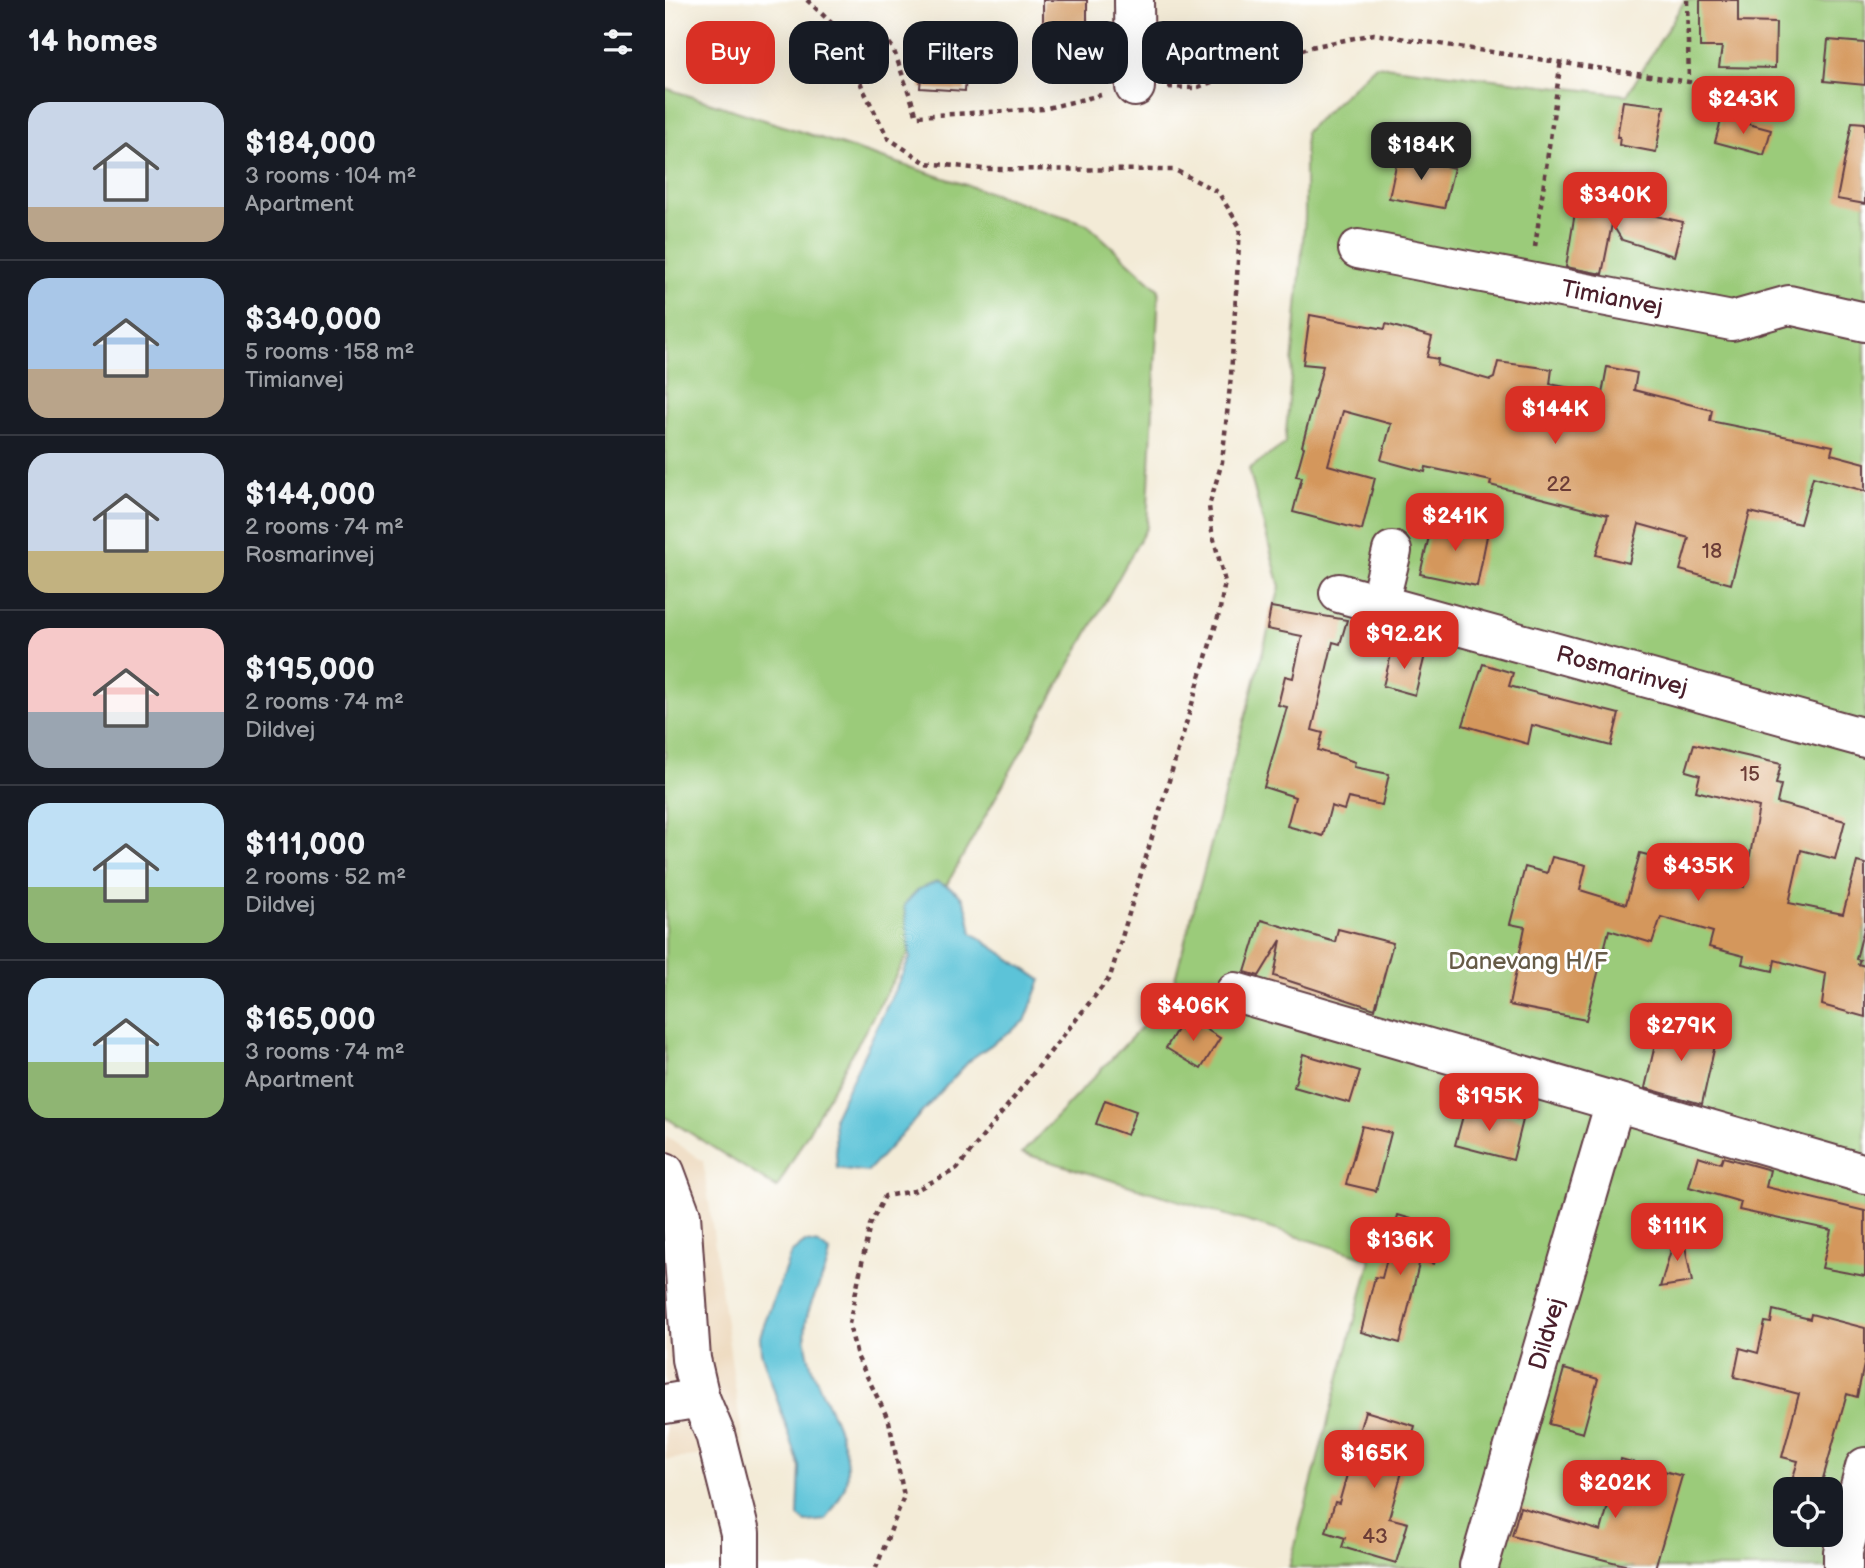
<!DOCTYPE html>
<meta charset="utf-8">
<style>
:root{--surface:#171b24;--page:#20242c;--text:#f1f3f6;--muted:#9ea1a6;--line:#363941;--accent:#d93025}
body{margin:0;font-family:"Balsamiq Sans",sans-serif;background:var(--page);color:var(--text);height:100vh;display:flex;flex-direction:column;font-size:26px;white-space:nowrap}
*{box-sizing:border-box;margin:0}
p{font-size:23px;color:var(--muted)}
.icon{flex:none;width:38px;height:38px;fill:none;stroke:currentColor;stroke-width:2;stroke-linecap:round;stroke-linejoin:round}
.map{position:relative;flex:1;overflow:hidden}
.side{display:flex;flex-direction:column;background:var(--surface);width:665px}
.side>*{flex:none}
.guide{position:absolute;left:21px;top:21px;width:665px;height:63px;display:flex;gap:14px}
.buttons{position:absolute;left:1108px;top:1477px;display:grid;gap:14px}
.buttons a{display:grid;place-items:center;width:70px;height:70px;border-radius:14px;background:var(--surface);box-shadow:0 7px 28px #0002;font-size:35px}
.price{position:absolute;translate:-50% -60px;padding:0 16px;border-radius:14px;background:var(--accent);color:#fff;font-size:23px;line-height:46px;filter:drop-shadow(0 2px 4px #0008)}
.price::after{content:'';position:absolute;left:50%;top:42px;width:21px;height:16px;margin-left:-10px;background:inherit;clip-path:polygon(0 0,100% 0,50% 100%)}
.price.on{background:#222;color:#fff}
ul{padding:0;list-style:none}
li{display:flex;align-items:center;gap:21px;height:175px;padding:0 28px}
li+li{border-top:2px solid var(--line)}
li span{display:grid;place-items:center;flex:none;width:196px;height:140px;border-radius:21px;color:#555}
li>.icon{margin-inline-start:auto}
span .icon{width:84px;height:84px;fill:#fffc;stroke-width:1}
li b{font-size:30px}
h2{display:flex;justify-content:space-between;align-items:center;height:84px;padding:0 28px;font-size:30px}
.pill{padding:0 24px;border-radius:21px;background:var(--surface);box-shadow:0 7px 28px #0002;font-size:24px;line-height:63px}
.pill.on{background:var(--accent);color:#fff}
main{display:flex;flex:1;min-height:0}
.map>svg:first-child{display:block}
.built{fill:#ecd7ba}
.green{fill:#9bcb7a;stroke:#727552;stroke-width:2;fill-rule:evenodd}
.water{fill:#5bc3d8;stroke:#527182;stroke-width:2}
.building{fill:#d4975c}
.lines{fill:none;stroke-linecap:round;stroke-linejoin:round}
.minor-casing{stroke:#633e45;stroke-width:42}
.path{stroke:#633e45;stroke-width:4.5;stroke-dasharray:5 5;stroke-linecap:butt}
.minor{stroke:#fff;stroke-width:38}
.labels{text-anchor:middle;dominant-baseline:central;stroke-width:6;stroke-linejoin:round;paint-order:stroke}
.number-label{font-size:21px;fill:#6c3d37}
.street-label{font-size:24px;fill:#4a1f2b;stroke:#fff}
.park-label{font-size:24px;fill:#665b47;stroke:#fff}
</style>
<main>
<section class="side">
<h2>14 homes<svg class="icon" aria-label="filters" viewBox="0 0 24 24"><path d="M4 7h16M4 17h16"/><circle cx="9" cy="7" r="2"/><circle cx="15" cy="17" r="2"/></svg></h2>
<ul>
<li><span style="background:linear-gradient(#c9d6e8 75%,#b9a48a 0)"><svg class="icon" aria-label="home" viewBox="0 0 24 24"><path d="M3 11l9-7 9 7M6 9v11h12V9"/></svg></span><div><b>$184,000</b><p>3 rooms · 104 m²</p><p>Apartment</p></div></li>
<li><span style="background:linear-gradient(#a9c7e8 65%,#b9a48a 0)"><svg class="icon" aria-label="home" viewBox="0 0 24 24"><path d="M3 11l9-7 9 7M6 9v11h12V9"/></svg></span><div><b>$340,000</b><p>5 rooms · 158 m²</p><p>Timianvej</p></div></li>
<li><span style="background:linear-gradient(#c9d6e8 70%,#c2b280 0)"><svg class="icon" aria-label="home" viewBox="0 0 24 24"><path d="M3 11l9-7 9 7M6 9v11h12V9"/></svg></span><div><b>$144,000</b><p>2 rooms · 74 m²</p><p>Rosmarinvej</p></div></li>
<li><span style="background:linear-gradient(#f6c9c9 60%,#9aa5b1 0)"><svg class="icon" aria-label="home" viewBox="0 0 24 24"><path d="M3 11l9-7 9 7M6 9v11h12V9"/></svg></span><div><b>$195,000</b><p>2 rooms · 74 m²</p><p>Dildvej</p></div></li>
<li><span style="background:linear-gradient(#bfe0f5 60%,#8fb573 0)"><svg class="icon" aria-label="home" viewBox="0 0 24 24"><path d="M3 11l9-7 9 7M6 9v11h12V9"/></svg></span><div><b>$111,000</b><p>2 rooms · 52 m²</p><p>Dildvej</p></div></li>
<li><span style="background:linear-gradient(#bfe0f5 60%,#8fb573 0)"><svg class="icon" aria-label="home" viewBox="0 0 24 24"><path d="M3 11l9-7 9 7M6 9v11h12V9"/></svg></span><div><b>$165,000</b><p>3 rooms · 74 m²</p><p>Apartment</p></div></li>
</ul>
</section>
<div class="map">
<svg width="1200" height="1568" viewBox="0 0 1200 1568">
<rect width="100%" height="100%" fill="#fff"/>
<filter id="ink" filterUnits="userSpaceOnUse"><feTurbulence type="fractalNoise" baseFrequency=".0143" numOctaves="2"/><feDisplacementMap in="SourceGraphic" scale="14" xChannelSelector="R" yChannelSelector="G"/><feConvolveMatrix kernelMatrix="1 2 1 2 8 2 1 2 1" color-interpolation-filters="sRGB"/></filter>
<filter id="wash" filterUnits="userSpaceOnUse"><feTurbulence type="fractalNoise" baseFrequency=".00686" numOctaves="4" result="noise"/><feDisplacementMap in="SourceGraphic" scale="28" xChannelSelector="R" yChannelSelector="G"/><feGaussianBlur stdDeviation="1.57" result="paint"/><feColorMatrix in="noise" values="0 0 0 0 0 0 0 0 0 0 0 0 0 0 0 0 0 1.4 0 .05"/><feComposite in="paint" operator="in"/></filter>
<g filter="url(#wash)">
<rect width="100%" height="100%" fill="#f3ebd7"/>
<path class="built" d="M 0,1135 L 38,1161 L 79,1450 L 0,1460 Z"/>
<g class="green">
<path d="M 1020,0 L 1200,0 L 1200,1568 L 624,1568 L 706,1259 L 357,1153 L 505,997 L 615,587 L 584,469 L 620,444 L 640,217 L 640,132 L 711,65 L 962,95 ZM 1120,1489 L 1166,1489 L 1166,1535 L 1120,1535 Z"/>
<path d="M 0,88 L 422,224 L 494,290 L 482,527 L 112,1188 L 0,1117 Z"/>
</g>
<g class="water">
<path d="M 272,882 C 303,894 301,903 307,933 L 376,980 L 360,1021 L 306,1059 L 202,1172 L 172,1168 L 169,1117 L 245,958 L 239,905 L 254,889 Z"/>
<path d="M 140,1242 L 153,1244 L 165,1252 C 161,1279 143,1301 141,1323 C 134,1379 190,1426 181,1482 C 179,1494 167,1509 161,1520 L 141,1522 L 133,1516 L 135,1467 L 96,1352 L 95,1336 L 126,1253 Z"/>
</g>
<g id="blocks">
<g class="building">
<rect x="378" y="0" width="44" height="66"/>
<path d="M 1035,0 L 1073,0 L 1073,22 L 1111,23 L 1110,68 L 1054,67 L 1057,47 L 1035,47 Z"/>
<path d="M 259,40 L 303,43 L 300,91 L 255,88 Z"/>
<path d="M 1163,40 L 1200,43 L 1200,85 L 1159,81 Z"/>
<path d="M 958,101 L 999,106 L 991,152 L 954,145 L 955,137 L 952,137 Z"/>
<path d="M 1057,117 L 1106,130 L 1099,155 L 1050,142 Z"/>
<path d="M 1187,122 L 1200,123 L 1200,204 L 1172,199 Z"/>
<path d="M 733,156 L 789,168 L 779,208 L 724,198 Z"/>
<path d="M 913,194 L 952,202 L 951,207 L 1018,222 L 1009,256 L 957,240 L 947,224 L 937,274 L 901,267 Z"/>
<path d="M 645,315 L 720,329 L 721,324 L 767,337 L 762,357 L 773,359 L 772,365 L 825,380 L 829,378 L 833,362 L 887,369 L 885,384 L 937,394 L 942,367 L 972,373 L 969,390 L 1047,410 L 1045,421 L 1168,446 L 1166,454 L 1200,463 L 1200,491 L 1148,477 L 1135,524 L 1085,512 L 1066,584 L 1015,570 L 1024,538 L 974,524 L 964,563 L 931,555 L 943,515 L 825,485 L 826,481 L 761,467 L 760,472 L 716,460 L 726,424 L 678,411 L 663,465 L 710,478 L 697,530 L 628,512 L 637,477 L 631,476 L 639,447 L 637,446 L 658,366 L 638,364 Z"/>
<path d="M 768,520 L 823,531 L 812,586 L 755,574 Z"/>
<path d="M 606,607 L 682,620 L 675,644 L 668,642 L 647,730 L 658,733 L 653,750 L 690,762 L 689,767 L 724,774 L 717,805 L 683,798 L 679,810 L 666,806 L 658,836 L 622,826 L 630,797 L 599,787 L 622,707 L 613,705 L 620,676 L 628,678 L 637,636 L 602,629 Z"/>
<path d="M 728,647 L 760,655 L 750,695 L 718,686 Z"/>
<path d="M 818,664 L 848,673 L 844,686 L 954,714 L 946,746 L 867,725 L 863,744 L 798,725 Z"/>
<path d="M 1029,744 L 1116,764 L 1111,784 L 1116,785 L 1112,803 L 1180,821 L 1170,859 L 1136,850 L 1124,903 L 1178,914 L 1192,862 L 1200,864 L 1200,925 L 1191,959 L 1195,960 L 1193,964 L 1200,966 L 1200,1017 L 1157,1005 L 1161,974 L 1110,960 L 1108,971 L 1077,964 L 1079,956 L 1044,947 L 1048,932 L 996,917 L 987,943 L 944,930 L 921,1020 L 844,1005 L 860,927 L 845,924 L 860,867 L 882,873 L 887,857 L 921,865 L 915,890 L 961,904 L 975,853 L 1024,866 L 1023,870 L 1079,887 L 1094,807 L 1031,791 L 1035,775 L 1021,771 Z"/>
<path d="M 596,920 L 670,942 L 673,929 L 728,943 L 710,1009 L 609,976 L 616,940 L 594,976 L 580,972 Z"/>
<path d="M 520,1016 L 555,1038 L 536,1069 L 501,1048 Z"/>
<path d="M 995,1023 L 1052,1036 L 1037,1104 L 980,1088 Z"/>
<path d="M 638,1054 L 695,1071 L 685,1103 L 629,1087 Z"/>
<path d="M 440,1100 L 471,1111 L 462,1135 L 431,1124 Z"/>
<path d="M 801,1105 L 858,1120 L 848,1160 L 790,1145 Z"/>
<path d="M 697,1126 L 726,1133 L 711,1191 L 681,1184 Z"/>
<path d="M 1033,1156 L 1056,1163 L 1058,1157 L 1105,1170 L 1101,1187 L 1200,1211 L 1200,1276 L 1157,1268 L 1166,1230 L 1074,1210 L 1076,1202 L 1024,1187 Z"/>
<path d="M 733,1215 L 780,1229 L 769,1264 L 755,1260 L 735,1343 L 696,1332 L 710,1277 L 717,1278 Z"/>
<path d="M 1015,1220 L 1027,1282 L 995,1287 Z"/>
<path d="M 1108,1310 L 1145,1319 L 1146,1314 L 1200,1328 L 1200,1360 L 1192,1397 L 1182,1394 L 1155,1489 L 1126,1484 L 1133,1461 L 1117,1457 L 1134,1394 L 1069,1377 L 1075,1348 L 1093,1353 L 1100,1322 L 1106,1323 Z"/>
<path d="M 899,1369 L 933,1379 L 918,1433 L 884,1424 Z"/>
<path d="M 700,1411 L 750,1426 L 724,1518 L 743,1523 L 731,1563 L 677,1547 L 680,1538 L 661,1532 L 670,1502 L 674,1503 Z"/>
<path d="M 956,1459 L 1017,1476 L 990,1568 L 971,1568 L 847,1536 L 855,1507 L 936,1531 Z"/>
</g>
</g>
</g>
<g filter="url(#ink)">
<use href="#blocks" fill-opacity="0" stroke="#633e45" stroke-width="2"/>
<g class="lines">
<defs>
<g id="minor">
<path d="M 469,0 L 470,87"/>
<path d="M 693,249 L 1067,321 L 1124,305 L 1200,322"/>
<path d="M 674,593 L 1200,738"/>
<path d="M 714,604 L 727,551"/>
<path d="M 570,992 L 1200,1174"/>
<path d="M 0,1172 L 16,1215 L 26,1359 L 35,1398 L 50,1434 L 75,1533 L 75,1568"/>
<path d="M 0,1404 L 35,1398"/>
<path d="M 814,1566 L 950,1102"/>
<path d="M 1178,1568 L 1178,1552 L 1200,1467"/>
</g>
</defs>
<use href="#minor" class="minor-casing"/>
<g class="path">
<path d="M 142,0 L 174,30 L 198,89 L 223,138 L 261,163 L 318,169 L 510,170 L 553,192 L 575,227 L 566,376 L 557,462 L 544,506 L 547,532 L 560,582 L 554,614 L 445,977 L 292,1169 L 249,1191 L 220,1196 L 205,1225 L 184,1324 L 192,1356 L 224,1421 L 239,1496 L 211,1568"/>
<path d="M 174,30 L 209,24 L 228,48 L 252,116 L 378,109 L 436,95"/>
<path d="M 503,87 L 530,88 L 646,47 L 709,34 L 1024,82 L 1022,0"/>
<path d="M 870,247 L 896,60"/>
</g>
<use href="#minor" class="minor"/>
</g>
</g>
<g class="labels">
<g class="number-label">
<text x="894" y="484">22</text>
<text x="1047" y="551">18</text>
<text x="1085" y="774">15</text>
<text x="710" y="1536">43</text>
</g>
<g class="street-label">
<text transform="translate(947 298) rotate(11)">Timianvej</text>
<text transform="translate(957 671) rotate(15)">Rosmarinvej</text>
<text transform="translate(882 1334) rotate(-74)">Dildvej</text>
</g>
<g class="park-label">
<text x="863" y="961">Danevang H/F</text>
</g>
</g>
</svg>
<div class="buttons">
<a><svg class="icon" aria-label="locate" viewBox="0 0 24 24"><circle cx="12" cy="12" r="6"/><path d="M12 2v4M12 18v4M2 12h4M18 12h4"/></svg></a>
</div>
<b class="price" style="left:1078px;top:136px">$243K</b>
<b class="price on" style="left:756px;top:182px">$184K</b>
<b class="price" style="left:950px;top:232px">$340K</b>
<b class="price" style="left:890px;top:446px">$144K</b>
<b class="price" style="left:790px;top:553px">$241K</b>
<b class="price" style="left:739px;top:671px">$92.2K</b>
<b class="price" style="left:1033px;top:903px">$435K</b>
<b class="price" style="left:528px;top:1043px">$406K</b>
<b class="price" style="left:1016px;top:1063px">$279K</b>
<b class="price" style="left:824px;top:1133px">$195K</b>
<b class="price" style="left:1012px;top:1263px">$111K</b>
<b class="price" style="left:735px;top:1277px">$136K</b>
<b class="price" style="left:709px;top:1490px">$165K</b>
<b class="price" style="left:950px;top:1520px">$202K</b>
<div class="guide">
<a class="pill on">Buy</a>
<a class="pill">Rent</a>
<a class="pill">Filters</a>
<a class="pill">New</a>
<a class="pill">Apartment</a>
</div>
</div>
</main>
